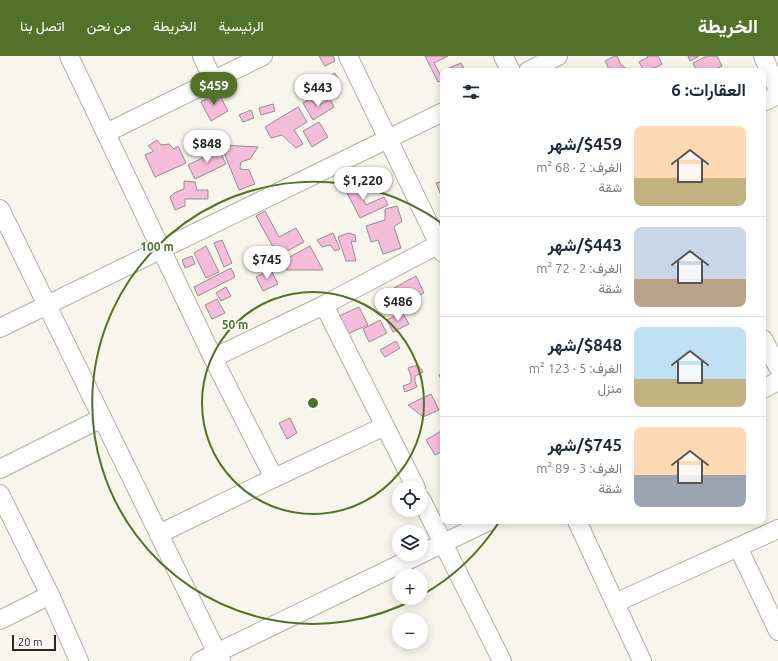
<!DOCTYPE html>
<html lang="ar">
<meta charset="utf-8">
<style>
:root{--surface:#fff;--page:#f6f6f7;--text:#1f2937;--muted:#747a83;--line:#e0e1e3;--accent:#527229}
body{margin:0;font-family:Ubuntu,Vazirmatn,sans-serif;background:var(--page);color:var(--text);direction:rtl;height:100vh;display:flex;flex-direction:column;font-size:15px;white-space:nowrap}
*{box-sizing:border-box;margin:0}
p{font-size:13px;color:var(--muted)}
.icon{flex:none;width:22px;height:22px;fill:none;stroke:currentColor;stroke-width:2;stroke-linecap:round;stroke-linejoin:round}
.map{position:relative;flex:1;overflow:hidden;direction:ltr}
.drawer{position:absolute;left:440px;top:12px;width:326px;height:456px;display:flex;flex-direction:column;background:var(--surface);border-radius:8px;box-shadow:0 2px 10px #0003;direction:rtl}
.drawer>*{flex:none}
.controls{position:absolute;left:392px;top:425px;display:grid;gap:8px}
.controls a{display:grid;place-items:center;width:36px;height:36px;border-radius:50%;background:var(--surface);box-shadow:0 2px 10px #0003;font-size:20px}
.scale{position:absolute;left:12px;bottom:10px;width:44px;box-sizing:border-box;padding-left:4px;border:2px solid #292824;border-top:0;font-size:11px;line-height:14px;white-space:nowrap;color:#292824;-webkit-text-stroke:3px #fff;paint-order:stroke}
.price{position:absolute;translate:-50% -34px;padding:0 9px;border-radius:14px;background:#fff;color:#222;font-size:13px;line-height:26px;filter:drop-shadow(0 1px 2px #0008)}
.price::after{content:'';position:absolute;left:50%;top:24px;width:12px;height:9px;margin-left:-6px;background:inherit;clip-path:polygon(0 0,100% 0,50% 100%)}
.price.active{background:var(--accent);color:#fff}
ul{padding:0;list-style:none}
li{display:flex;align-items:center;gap:12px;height:100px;padding:0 20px}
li+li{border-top:1px solid var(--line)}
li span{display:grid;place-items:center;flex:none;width:112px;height:80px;border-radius:8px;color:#555}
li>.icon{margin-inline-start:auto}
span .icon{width:48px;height:48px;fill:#fffc;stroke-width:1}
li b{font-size:17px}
h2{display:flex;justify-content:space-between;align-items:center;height:48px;padding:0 20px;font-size:17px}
header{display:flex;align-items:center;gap:24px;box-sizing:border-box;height:56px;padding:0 20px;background:var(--accent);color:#fff}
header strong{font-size:19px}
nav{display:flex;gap:22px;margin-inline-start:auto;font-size:14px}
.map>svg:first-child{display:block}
.building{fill:#f6bddb;stroke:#968c91}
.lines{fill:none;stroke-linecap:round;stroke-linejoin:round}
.minor-casing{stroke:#b1afa5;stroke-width:20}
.minor{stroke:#fff;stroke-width:18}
.ring{fill:none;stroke:#527229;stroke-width:2}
.centre{fill:#527229;stroke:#fff;stroke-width:2}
.ring-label{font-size:12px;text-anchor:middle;font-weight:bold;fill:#527229;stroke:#fff;stroke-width:3;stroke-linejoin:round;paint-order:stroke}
</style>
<header>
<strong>الخريطة</strong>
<nav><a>الرئيسية</a><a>الخريطة</a><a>من نحن</a><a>اتصل بنا</a></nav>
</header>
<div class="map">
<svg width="778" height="605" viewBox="0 0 778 605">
<rect width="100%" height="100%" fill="#f8f6ec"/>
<g class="building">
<path d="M 319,0 L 333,0 L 335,5 L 325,10 Z"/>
<path d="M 425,0 L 448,0 L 434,7 L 443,24 L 438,26 Z"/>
<path d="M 615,0 L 617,0 L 621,9 L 630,15 L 610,15 L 605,5 Z"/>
<path d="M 647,0 L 658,0 L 662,8 L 649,15 L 644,15 L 639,6 L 648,1 Z"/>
<path d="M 688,0 L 698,0 L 698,1 L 690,5 Z"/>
<path d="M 707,0 L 717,0 L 722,10 L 712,15 L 697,15 L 693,7 Z"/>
<path d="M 461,7 L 465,15 L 443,15 L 443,17 L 442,15 Z"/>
<path d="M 335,17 L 340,27 L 319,39 L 313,29 Z"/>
<path d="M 218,36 L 228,55 L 211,65 L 201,46 Z"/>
<path d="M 310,43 L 317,50 L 330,43 L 334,51 L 313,64 L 303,47 Z"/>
<path d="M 273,48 L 275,55 L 261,59 L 259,52 Z"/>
<path d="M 298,51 L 307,66 L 294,74 L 303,88 L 296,92 L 282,79 L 271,82 L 265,71 Z"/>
<path d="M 251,54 L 254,62 L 243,66 L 239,59 Z"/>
<path d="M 319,66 L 328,81 L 312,91 L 303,75 Z"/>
<path d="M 157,84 L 161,89 L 169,88 L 174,93 L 178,90 L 186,107 L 155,121 L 145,99 L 154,95 L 148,90 Z"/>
<path d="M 221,89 L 258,91 L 250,103 L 241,106 L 240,113 L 249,114 L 255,128 L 239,134 Z"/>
<path d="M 219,94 L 226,108 L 195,123 L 188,109 Z"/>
<path d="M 354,124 L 366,149 L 384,141 L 388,149 L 360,162 L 343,129 Z"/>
<path d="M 184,125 L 195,126 L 197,134 L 208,134 L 208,143 L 185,143 L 185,150 L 175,154 L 170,141 L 174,137 L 184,133 Z"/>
<path d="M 443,125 L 443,144 L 436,127 Z"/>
<path d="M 397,150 L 402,165 L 394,171 L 401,192 L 383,198 L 378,184 L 371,186 L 366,170 L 385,164 L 385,153 Z"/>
<path d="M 265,155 L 279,181 L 296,172 L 304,186 L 278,200 L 256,160 Z"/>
<path d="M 333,177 L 340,193 L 335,195 L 330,189 L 322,191 L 317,184 Z"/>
<path d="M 348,177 L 355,179 L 356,186 L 351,185 L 356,205 L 346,205 L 338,181 Z"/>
<path d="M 222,184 L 232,207 L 224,211 L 214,187 Z"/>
<path d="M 206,190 L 219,216 L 206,222 L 194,197 Z"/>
<path d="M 310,190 L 323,214 L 287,214 L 282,205 Z"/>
<path d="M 192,200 L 195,208 L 185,212 L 182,204 Z"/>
<path d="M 231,212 L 235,221 L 198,240 L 194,231 Z"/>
<path d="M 271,214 L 278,228 L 263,235 L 256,221 Z"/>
<path d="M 416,220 L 424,237 L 402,247 L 394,232 Z"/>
<path d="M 226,231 L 231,240 L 221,245 L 216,237 Z"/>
<path d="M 217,243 L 225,257 L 212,263 L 205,249 Z"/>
<path d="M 359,251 L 368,269 L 347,278 L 339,260 Z"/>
<path d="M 402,256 L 409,268 L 393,276 L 387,264 Z"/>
<path d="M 380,264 L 387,277 L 369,286 L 363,273 Z"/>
<path d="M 396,285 L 400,292 L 385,301 L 380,294 Z"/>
<path d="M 418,309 L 423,316 L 415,320 L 415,326 L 417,331 L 405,336 L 403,330 L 411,327 L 411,320 L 408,312 Z"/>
<path d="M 443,317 L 443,328 L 439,319 Z"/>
<path d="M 431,338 L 439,354 L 423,361 L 408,349 Z"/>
<path d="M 290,362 L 297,377 L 287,383 L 279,367 Z"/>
<path d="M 443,374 L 443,395 L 435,399 L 426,384 Z"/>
</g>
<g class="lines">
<defs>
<g id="minor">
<path d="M 69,0 L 213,302 L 274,422"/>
<path d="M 202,0 L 213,24"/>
<path d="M 348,0 L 443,197"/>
<path d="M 503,0 L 511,15"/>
<path d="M 763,0 L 778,34"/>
<path d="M 528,15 L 558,0"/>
<path d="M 763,46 L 778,39"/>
<path d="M 106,77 L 263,0"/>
<path d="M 0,153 L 221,605"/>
<path d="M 324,249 L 416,432"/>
<path d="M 0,272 L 443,56"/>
<path d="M 763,283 L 778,311"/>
<path d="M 213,302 L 324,249 L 439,188"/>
<path d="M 763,333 L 778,325"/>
<path d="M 0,413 L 102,362"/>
<path d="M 0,438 L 50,539 L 79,605"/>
<path d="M 421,443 L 502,605"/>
<path d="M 577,465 L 642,605"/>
<path d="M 159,478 L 274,422 L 385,370"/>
<path d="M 738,491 L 778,575"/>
<path d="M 615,547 L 778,473"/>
<path d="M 0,564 L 50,539"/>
<path d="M 200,605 L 489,465"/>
</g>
</defs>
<use href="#minor" class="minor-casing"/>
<use href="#minor" class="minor"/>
</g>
<g class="ring">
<circle cx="313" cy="347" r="111"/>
<path d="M499 466A221 221 0 0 1 422 539M417 542A221 221 0 1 1 443 168"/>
</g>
<circle cx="313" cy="347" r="6" class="centre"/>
<g class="ring-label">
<text x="157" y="195">100 m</text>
<text x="235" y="273">50 m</text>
</g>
</svg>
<div class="controls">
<a><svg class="icon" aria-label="locate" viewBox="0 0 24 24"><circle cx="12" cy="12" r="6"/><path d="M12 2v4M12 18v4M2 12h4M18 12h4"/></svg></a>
<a><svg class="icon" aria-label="layers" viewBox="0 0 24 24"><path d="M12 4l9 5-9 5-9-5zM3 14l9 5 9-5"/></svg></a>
<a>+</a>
<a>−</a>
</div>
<div class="scale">20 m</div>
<b class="price active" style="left:214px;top:50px">$459</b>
<b class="price" style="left:318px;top:52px">$443</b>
<b class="price" style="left:207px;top:108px">$848</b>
<b class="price" style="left:363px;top:145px">$1,220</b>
<b class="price" style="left:267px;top:224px">$745</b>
<b class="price" style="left:398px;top:266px">$486</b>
<section class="drawer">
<h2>العقارات: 6<svg class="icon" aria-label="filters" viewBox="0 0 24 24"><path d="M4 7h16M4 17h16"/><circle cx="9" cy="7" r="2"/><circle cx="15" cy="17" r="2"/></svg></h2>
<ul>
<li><span style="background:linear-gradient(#ffd9b3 65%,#c2b280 0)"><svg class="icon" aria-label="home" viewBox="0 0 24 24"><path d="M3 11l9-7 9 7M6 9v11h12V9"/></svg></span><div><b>$459/شهر</b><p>الغرف: 2 · 68 m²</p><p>شقة</p></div></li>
<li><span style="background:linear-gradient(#c9d6e8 65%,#b9a48a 0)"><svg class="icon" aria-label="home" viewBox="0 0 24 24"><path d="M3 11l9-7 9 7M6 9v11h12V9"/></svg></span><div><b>$443/شهر</b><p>الغرف: 2 · 72 m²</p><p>شقة</p></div></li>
<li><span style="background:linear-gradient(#bfe0f5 65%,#c2b280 0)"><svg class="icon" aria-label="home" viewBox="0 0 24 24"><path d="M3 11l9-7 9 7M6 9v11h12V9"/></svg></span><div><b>$848/شهر</b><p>الغرف: 5 · 123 m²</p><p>منزل</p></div></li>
<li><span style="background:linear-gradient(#ffd9b3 60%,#9aa5b1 0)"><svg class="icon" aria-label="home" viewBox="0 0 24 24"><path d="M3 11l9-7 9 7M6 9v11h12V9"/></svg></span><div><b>$745/شهر</b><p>الغرف: 3 · 89 m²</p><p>شقة</p></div></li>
</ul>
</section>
</div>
